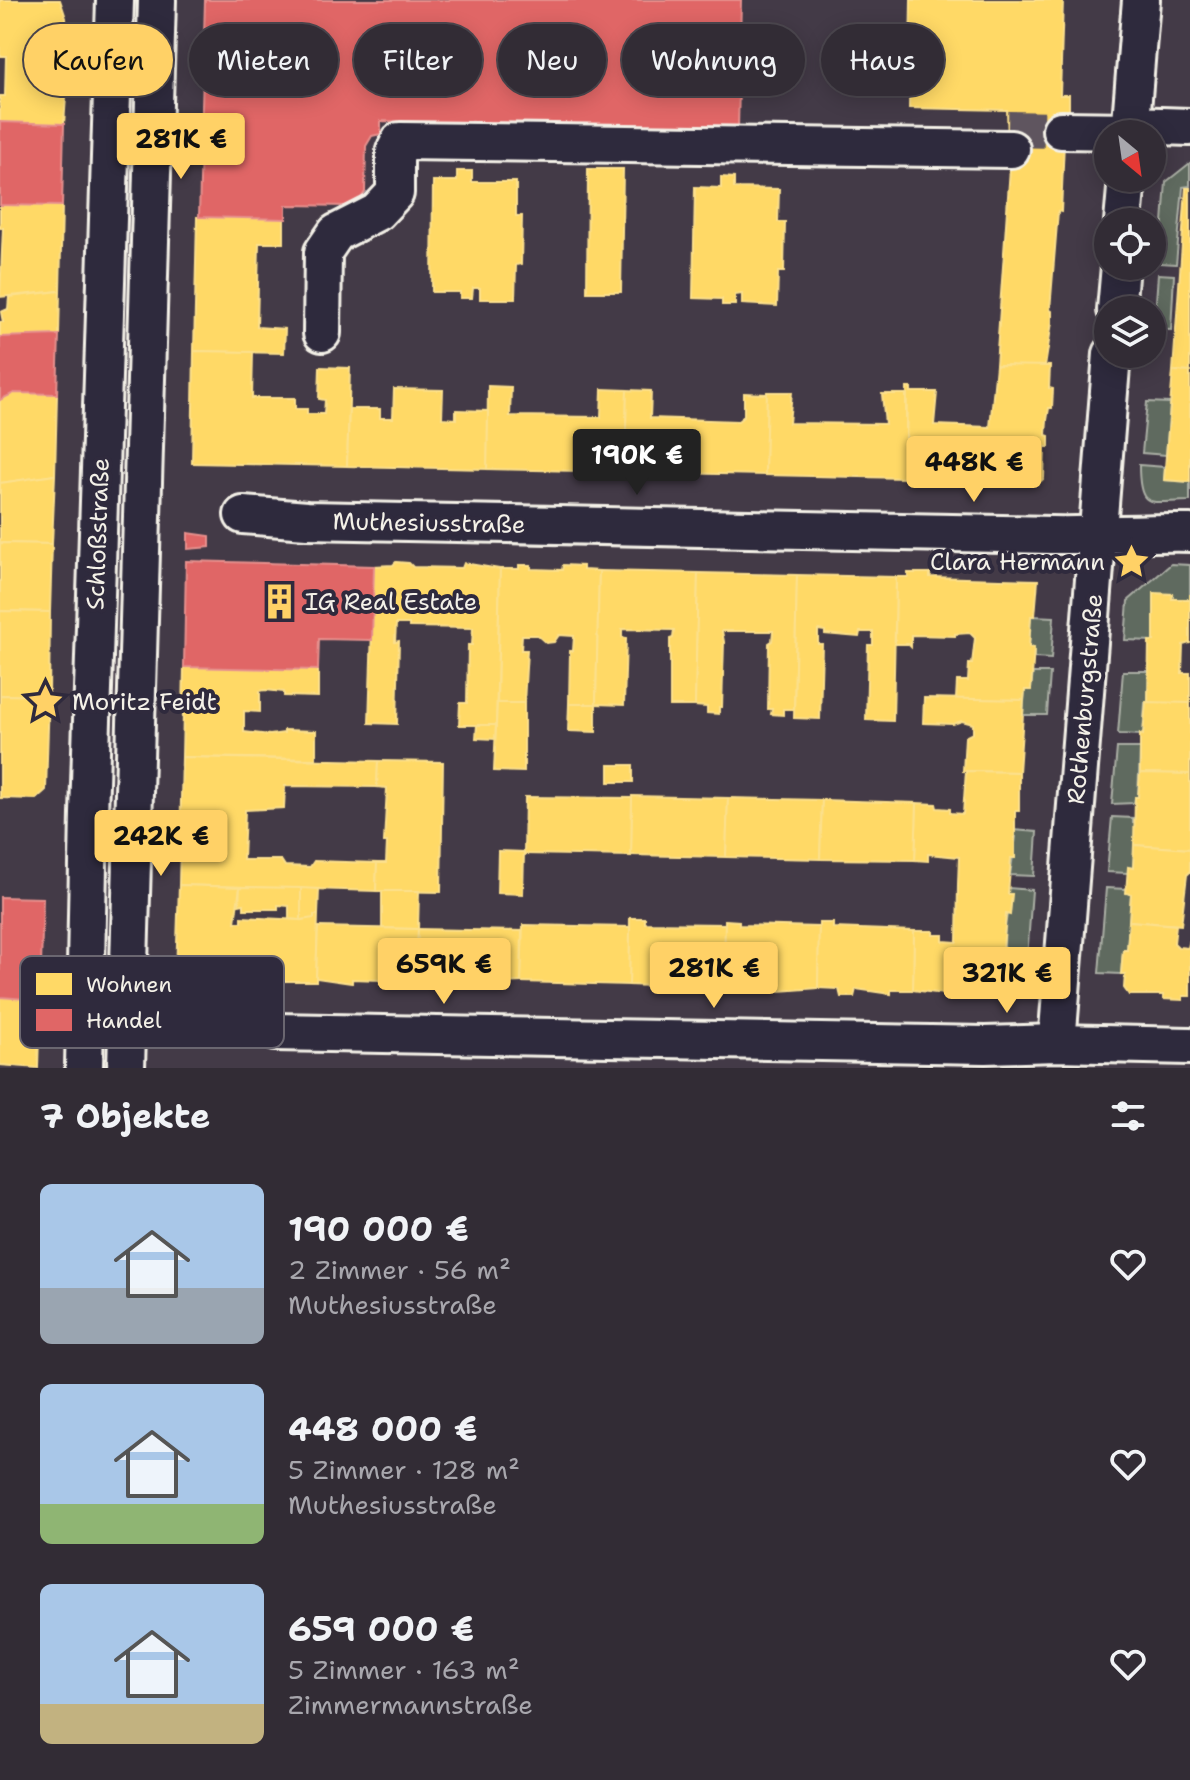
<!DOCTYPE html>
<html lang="de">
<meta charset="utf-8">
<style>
:root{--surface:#322c35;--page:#3a343d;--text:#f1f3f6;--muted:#a8a7ad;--line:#4d4850;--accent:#ffd166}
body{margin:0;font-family:"Shantell Sans",sans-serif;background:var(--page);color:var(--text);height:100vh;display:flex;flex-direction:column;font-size:30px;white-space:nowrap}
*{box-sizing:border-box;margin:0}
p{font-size:26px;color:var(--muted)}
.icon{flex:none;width:44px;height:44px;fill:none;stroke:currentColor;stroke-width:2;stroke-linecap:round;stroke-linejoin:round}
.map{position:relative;height:1068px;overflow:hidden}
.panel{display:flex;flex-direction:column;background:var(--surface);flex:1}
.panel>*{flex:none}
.hud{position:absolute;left:24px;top:24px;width:1142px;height:72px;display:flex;gap:16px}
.needle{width:52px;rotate:151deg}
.buttons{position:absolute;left:1094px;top:120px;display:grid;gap:16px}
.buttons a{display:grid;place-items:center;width:72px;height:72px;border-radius:50%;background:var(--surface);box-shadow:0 4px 20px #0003,0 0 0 2px var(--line);font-size:40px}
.price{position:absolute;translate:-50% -68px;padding:0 18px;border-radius:8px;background:var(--accent);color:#111;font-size:26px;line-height:52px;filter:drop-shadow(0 2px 4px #0008)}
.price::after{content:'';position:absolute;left:50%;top:48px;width:24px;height:18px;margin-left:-12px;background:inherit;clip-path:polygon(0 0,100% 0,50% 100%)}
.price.active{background:#222;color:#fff}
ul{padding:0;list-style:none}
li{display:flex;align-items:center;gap:24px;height:200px;padding:0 40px}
li span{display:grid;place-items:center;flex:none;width:224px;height:160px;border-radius:12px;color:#555}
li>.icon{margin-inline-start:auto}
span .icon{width:96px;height:96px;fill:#fffc;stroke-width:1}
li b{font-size:34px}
h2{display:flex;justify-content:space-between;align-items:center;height:96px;padding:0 40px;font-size:34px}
.pill{padding:0 28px;border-radius:36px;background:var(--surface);box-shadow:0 4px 20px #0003,0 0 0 2px var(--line);font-size:28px;line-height:72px}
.pill.active{background:var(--accent);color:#111}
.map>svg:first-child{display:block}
.green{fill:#5f6a5f;stroke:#aaaea4;stroke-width:2}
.homes{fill:#ffd966;stroke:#fce08d;stroke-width:2}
.shops{fill:#e06666;stroke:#e6908d;stroke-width:2}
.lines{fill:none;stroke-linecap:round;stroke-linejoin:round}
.minor-tunnel{stroke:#5e555f;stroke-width:36;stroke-dasharray:36 18;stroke-linecap:butt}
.minor-casing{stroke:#f4f1e8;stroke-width:42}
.minor{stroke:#2f2a3d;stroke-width:36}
.labels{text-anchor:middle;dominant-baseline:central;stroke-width:8;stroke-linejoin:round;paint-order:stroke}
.street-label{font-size:24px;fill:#f4f1e8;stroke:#2f2a3d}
.poi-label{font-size:24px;fill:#f4f1e8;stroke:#2f2a3d;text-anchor:start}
.key{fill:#2f2a3d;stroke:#6a6670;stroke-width:2}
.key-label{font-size:22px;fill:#f4f1e8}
</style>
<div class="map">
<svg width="1190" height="1068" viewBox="0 0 1190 1068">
<rect width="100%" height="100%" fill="#433a47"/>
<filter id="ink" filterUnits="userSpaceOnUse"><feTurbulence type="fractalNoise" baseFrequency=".0125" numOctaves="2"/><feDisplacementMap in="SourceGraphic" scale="16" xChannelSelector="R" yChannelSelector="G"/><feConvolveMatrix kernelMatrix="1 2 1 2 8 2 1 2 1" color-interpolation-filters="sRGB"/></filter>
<g filter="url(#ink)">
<g class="green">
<path d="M 1190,163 L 1190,186 L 1183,187 L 1176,264 L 1160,263 L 1166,182 Z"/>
<path d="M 1158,274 L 1174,275 L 1171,330 L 1154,329 Z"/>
<path d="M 1147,402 L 1170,403 L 1166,455 L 1142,453 Z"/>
<path d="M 1139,465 L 1165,467 L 1164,480 L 1190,482 L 1190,501 C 1150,501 1139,512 1139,465 Z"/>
<path d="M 1171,564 L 1190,565 L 1190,599 L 1172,599 L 1173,595 L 1154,641 L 1125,640 L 1128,601 Z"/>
<path d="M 1031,616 L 1054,617 L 1051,659 L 1034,658 L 1034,648 L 1029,647 Z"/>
<path d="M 1123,671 L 1149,671 L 1148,703 L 1145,703 L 1143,735 L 1118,734 Z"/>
<path d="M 1033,673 L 1050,673 L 1047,715 L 1023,715 L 1025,690 L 1031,689 Z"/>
<path d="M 1117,748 L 1140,748 L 1138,797 L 1135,798 L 1134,803 L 1112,804 Z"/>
<path d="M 1112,817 L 1133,818 L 1133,822 L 1136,822 L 1133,868 L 1128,867 L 1128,873 L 1107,872 Z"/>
<path d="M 1013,830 L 1037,832 L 1034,876 L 1010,875 L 1016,837 L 1013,836 Z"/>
<path d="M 1008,888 L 1032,890 L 1025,986 L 1000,984 L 1001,968 L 1005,968 C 1002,942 1005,919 1011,894 L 1008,894 Z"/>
<path d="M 1106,888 L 1127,889 L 1127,893 L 1131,894 L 1127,950 L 1123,950 L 1121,974 L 1099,973 Z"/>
</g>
<g class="homes">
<path d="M 0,0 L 60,0 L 66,18 L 69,56 L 64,124 L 0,122 L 0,96 L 5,96 L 6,56 L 0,56 Z"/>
<path d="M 911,0 L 1063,0 L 1060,95 L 1069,95 L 1069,115 L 1062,142 L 1008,140 L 1007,110 L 909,108 Z"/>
<path d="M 1012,140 L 1064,142 L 1061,212 L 1058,211 L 1050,310 L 1052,311 L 1052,322 L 1045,367 L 996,365 Z"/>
<path d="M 588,169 L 623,169 L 621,292 L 587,292 Z"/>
<path d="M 457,171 L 472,171 L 472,182 L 516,182 L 516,216 L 522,216 L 521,264 L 516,265 L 515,299 L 480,299 L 480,288 L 473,288 L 472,298 L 460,298 L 460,292 L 432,292 L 433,181 L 457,181 Z"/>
<path d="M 721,177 L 734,178 L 734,188 L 779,189 L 778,222 L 785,222 L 784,272 L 778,272 L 777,306 L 742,304 L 742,294 L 735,295 L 735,305 L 722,305 L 722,299 L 693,298 L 695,187 L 721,188 Z"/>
<path d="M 1186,188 L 1190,188 L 1190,372 L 1173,371 Z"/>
<path d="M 0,205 L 62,206 L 60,291 L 0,297 L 3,228 L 0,228 Z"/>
<path d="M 197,217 L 284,219 L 284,243 L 259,243 L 257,327 L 285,329 L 284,353 L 194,351 Z"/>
<path d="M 60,291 L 59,335 L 0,337 L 0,322 L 3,322 L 1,312 L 8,309 L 9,297 Z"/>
<path d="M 194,351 L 253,352 L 252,398 L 295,398 L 295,409 L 307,409 L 307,414 L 324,414 L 325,400 L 319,399 L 320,367 L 350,368 L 347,466 L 192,463 Z"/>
<path d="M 996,365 L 1050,366 L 1049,388 L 1053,389 L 1052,408 L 1049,408 L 1047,420 L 1046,435 L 1049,436 L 1049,447 L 1045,447 L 1044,478 L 1038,484 L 1029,480 L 906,478 L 907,388 L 911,388 L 911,392 L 937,392 L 934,425 L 990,427 Z"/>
<path d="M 1173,371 L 1190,372 L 1190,482 L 1164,480 Z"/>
<path d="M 488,386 L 511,387 L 510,416 L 601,417 L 602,389 L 627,390 L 625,472 L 487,469 Z"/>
<path d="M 394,389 L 443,390 L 442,418 L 456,419 L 456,410 L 488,411 L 487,469 L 347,466 L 349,409 L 380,409 L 380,418 L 393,418 Z"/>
<path d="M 627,390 L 651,391 L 650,418 L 738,421 L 744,416 L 744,393 L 767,394 L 765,475 L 625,472 Z"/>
<path d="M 767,392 L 792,392 L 789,423 L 885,424 L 882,394 L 906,394 L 906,478 L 765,475 Z"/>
<path d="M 14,393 L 57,394 L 55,475 L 0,483 L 0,400 Z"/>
<path d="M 55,475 L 52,544 L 0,543 L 0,483 Z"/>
<path d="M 0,543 L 52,544 L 50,612 L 0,611 Z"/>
<path d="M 396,562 L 409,563 L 413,567 L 462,568 L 464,563 L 500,569 L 496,725 L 459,725 L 460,703 L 467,703 L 468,645 L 472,645 L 473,628 L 409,627 L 409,624 L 396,624 L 395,642 L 399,641 L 397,724 L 369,723 L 374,566 L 393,565 Z"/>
<path d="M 519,565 L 531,565 L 531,569 L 562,570 L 563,565 L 583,566 L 583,570 L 599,571 L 596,704 L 569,704 L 570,651 L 573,651 L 574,636 L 559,635 L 554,642 L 546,643 L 537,635 L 522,635 L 521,650 L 527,650 L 524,703 L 497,703 L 500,569 L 519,569 Z"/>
<path d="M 599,571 L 698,573 L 695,706 L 670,706 L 670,639 L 673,638 L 674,630 L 622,629 L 622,637 L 626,638 L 624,705 L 596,704 Z"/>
<path d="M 698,573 L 797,575 L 794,709 L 783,709 L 783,715 L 771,714 L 772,709 L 768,709 L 769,643 L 772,641 L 773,631 L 722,631 L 724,642 L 722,707 L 719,707 L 719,714 L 707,713 L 707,707 L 695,706 Z"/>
<path d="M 908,573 L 930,573 L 930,577 L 1038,580 L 1035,616 L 1031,616 L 1029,647 L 1034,648 L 1031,690 L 1025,690 L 1024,700 L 956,699 L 957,681 L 968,681 L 969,664 L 972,664 L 975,638 L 970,633 L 955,634 L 955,636 L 911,635 L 911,647 L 908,644 L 895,644 L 896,577 L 908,577 Z"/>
<path d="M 797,575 L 896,577 L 893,721 L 866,720 L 868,645 L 873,645 L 873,632 L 860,632 L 859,637 L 825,634 L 825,631 L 818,630 L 818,644 L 822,644 L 820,719 L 794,718 Z"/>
<path d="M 1154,593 L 1173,594 L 1172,599 L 1190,599 L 1190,594 L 1190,643 L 1183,645 L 1182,673 L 1190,673 L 1190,703 L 1148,703 L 1149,641 L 1154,641 Z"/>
<path d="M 0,611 L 50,612 L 49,696 L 0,695 Z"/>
<path d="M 184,667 L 318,670 L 318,697 L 284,696 L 284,692 L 265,690 L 260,691 L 260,712 L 244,711 L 244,732 L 270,735 L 284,733 L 284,730 L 316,731 L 316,759 L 182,757 Z"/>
<path d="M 0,695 L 49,696 L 46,790 L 36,799 L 0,798 Z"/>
<path d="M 924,698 L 1024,700 L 1019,772 L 963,771 L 965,737 L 973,733 L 973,724 L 962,721 L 953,724 L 923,723 Z"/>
<path d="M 1146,702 L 1190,703 L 1190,774 L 1140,773 L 1140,734 L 1143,735 Z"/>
<path d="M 497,703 L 524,703 L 524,772 L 494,771 Z"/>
<path d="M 569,704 L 596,704 L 596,732 L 568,731 Z"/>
<path d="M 477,725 L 496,725 L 495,739 L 476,738 Z"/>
<path d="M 182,757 L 378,761 L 377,787 L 285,786 L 284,808 L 245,810 L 243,860 L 281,860 L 285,866 L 310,867 L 314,861 L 377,863 L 376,891 L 179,885 Z"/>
<path d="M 378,761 L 443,762 L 441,892 L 376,891 L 377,863 L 386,863 L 387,842 L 384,842 L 387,788 L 377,787 Z"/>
<rect x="609" y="765" width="24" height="17"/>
<path d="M 966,771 L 1019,772 L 1019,811 L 1015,811 L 1015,858 L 1011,858 L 1008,894 L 1012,894 L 1010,915 L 1006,914 L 1003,948 L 1007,948 L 1005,968 L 1001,968 L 1000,984 L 1004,988 L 997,996 L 990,992 L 945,990 L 945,994 L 913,990 L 914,931 L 933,931 L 933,935 L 943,935 L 943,941 L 957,942 L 958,884 L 959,857 L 928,854 L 928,861 L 915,860 L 917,803 L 936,804 L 937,808 L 950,809 L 950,813 L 963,814 Z"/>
<path d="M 1140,773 L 1190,774 L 1190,849 L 1134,845 L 1135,797 L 1138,797 Z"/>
<path d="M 632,796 L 728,798 L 726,857 L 631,855 Z"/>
<path d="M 525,797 L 632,798 L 631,856 L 524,854 Z"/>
<path d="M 728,798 L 822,800 L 820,859 L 726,857 Z"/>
<path d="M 822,800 L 917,803 L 915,860 L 820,859 Z"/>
<path d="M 1134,845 L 1190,849 L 1190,872 L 1187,875 L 1181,925 L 1129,921 L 1131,894 L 1126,893 L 1128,867 L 1133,868 Z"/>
<path d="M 498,851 L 524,852 L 523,894 L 497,893 Z"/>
<path d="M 179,885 L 240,887 L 235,922 L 242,922 L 242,917 L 302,920 L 303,918 L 314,918 L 314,915 L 318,915 L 316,981 L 277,981 L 277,978 L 257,977 L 257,981 L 180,979 L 176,973 Z"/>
<path d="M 240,887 L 301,888 L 301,920 L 289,919 L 289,906 L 278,905 L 278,909 L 244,909 L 244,904 L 239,905 Z"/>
<path d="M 301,888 L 319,889 L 318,915 L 314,915 L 314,918 L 301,920 Z"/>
<path d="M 382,891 L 419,891 L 418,929 L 382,928 Z"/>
<path d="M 630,918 L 645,918 L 645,923 L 725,924 L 724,986 L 702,986 L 702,990 L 685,990 L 685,986 L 668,986 L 668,990 L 651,989 L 651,986 L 629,985 Z"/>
<path d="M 725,920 L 739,921 L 739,925 L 819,927 L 818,988 L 780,991 L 780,988 L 762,987 L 762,991 L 745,991 L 745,987 L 724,986 Z"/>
<path d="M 1129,921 L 1176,925 L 1174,943 L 1178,947 L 1188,948 L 1190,939 L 1190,996 L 1183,996 L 1183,1000 L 1163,999 L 1163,995 L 1129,995 L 1124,988 L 1125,974 L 1121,974 L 1123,950 L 1127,950 Z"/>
<path d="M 819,923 L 833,923 L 833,928 L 914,931 L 913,990 L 891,990 L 891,994 L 856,989 L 854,997 L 841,997 L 839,989 L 818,988 Z"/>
<path d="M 523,925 L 630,927 L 629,985 L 521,982 Z"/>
<path d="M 318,927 L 418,929 L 416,981 L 397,981 L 397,984 L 380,984 L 381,980 L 352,979 L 352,983 L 316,978 Z"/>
<path d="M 418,929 L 522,931 L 521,982 L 503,983 L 503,987 L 485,986 L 485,982 L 454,982 L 454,986 L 436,985 L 436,981 L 416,981 Z"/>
<path d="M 0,997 L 40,1000 L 38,1068 L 0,1065 Z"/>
</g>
<g class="shops">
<path d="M 205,0 L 741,0 L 738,129 L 381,121 L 381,134 L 372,136 L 366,146 L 365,192 L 358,203 L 351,206 L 286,205 L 286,219 L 199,217 Z"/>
<path d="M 0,122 L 64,124 L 62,206 L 0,205 Z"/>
<path d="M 59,335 L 57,394 L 14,393 L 0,400 L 0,337 Z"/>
<path d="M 188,533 L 210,536 L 210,547 L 188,549 Z"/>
<path d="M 186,561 L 374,566 L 372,640 L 319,639 L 318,670 L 184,667 Z"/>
<path d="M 0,897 L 43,898 L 40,1000 L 0,997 Z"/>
</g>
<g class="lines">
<path class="minor-tunnel" d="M 1008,129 L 1061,130"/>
<defs>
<g id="minor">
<path d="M 1131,125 L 1190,127"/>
<path d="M 1061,130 L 1131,131"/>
<path d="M 1130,134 L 1141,0"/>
<path d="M 1123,222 L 1127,178"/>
<path d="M 1116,310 L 1120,266"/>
<path d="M 322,333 L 323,252 L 336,233 L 377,212 L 395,193 L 395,151 L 400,141 L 1011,149"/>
<path d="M 243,515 L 307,520 C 555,526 803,532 1051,535 C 1097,536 1144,532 1190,533"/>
<path d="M 275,1032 L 985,1045 L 1057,1043 L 1190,1046"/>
<path d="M 1057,1043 L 1112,354"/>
<path d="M 84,1068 L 89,814 L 115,0"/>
<path d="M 126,1068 L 157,0"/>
</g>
</defs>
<use href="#minor" class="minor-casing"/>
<use href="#minor" class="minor"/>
</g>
</g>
<defs>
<symbol id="sight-bare" viewBox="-9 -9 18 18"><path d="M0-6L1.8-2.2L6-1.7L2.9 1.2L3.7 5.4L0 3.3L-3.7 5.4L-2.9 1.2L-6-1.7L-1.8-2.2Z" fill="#ffd166" stroke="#2f2a3d" stroke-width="2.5" paint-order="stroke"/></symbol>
<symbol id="building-bare" viewBox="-9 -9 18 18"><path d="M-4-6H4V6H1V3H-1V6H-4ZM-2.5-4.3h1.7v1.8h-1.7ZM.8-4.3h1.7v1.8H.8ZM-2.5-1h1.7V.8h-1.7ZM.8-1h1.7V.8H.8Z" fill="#ffd166" stroke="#2f2a3d" stroke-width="2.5" paint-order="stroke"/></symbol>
</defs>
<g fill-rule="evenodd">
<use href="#sight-bare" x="1106" y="536" width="51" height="51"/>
<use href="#building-bare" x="254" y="576" width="51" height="51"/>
<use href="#sight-bare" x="20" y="676" width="51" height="51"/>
</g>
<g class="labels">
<g class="street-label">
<text transform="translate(429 523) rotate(1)">Muthesiusstraße</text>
<text transform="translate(98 534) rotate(-88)">Schloßstraße</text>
<text transform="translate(1085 699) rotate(-85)">Rothenburgstraße</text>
</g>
<g class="poi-label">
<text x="1105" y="562" text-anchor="end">Clara Hermann</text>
<text x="305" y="602">IG Real Estate</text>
<text x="72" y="702">Moritz Feidt</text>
</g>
</g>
<rect x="20" y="956" width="264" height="92" rx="12" class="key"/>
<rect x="36" y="973" width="36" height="22" fill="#ffd966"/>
<rect x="36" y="1009" width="36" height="22" fill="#e06666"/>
<g class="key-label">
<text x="86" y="992">Wohnen</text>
<text x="86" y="1028">Handel</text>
</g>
</svg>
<div class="buttons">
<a><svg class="needle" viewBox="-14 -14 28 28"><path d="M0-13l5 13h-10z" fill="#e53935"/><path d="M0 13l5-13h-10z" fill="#a8a7ad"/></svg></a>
<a><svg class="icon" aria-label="locate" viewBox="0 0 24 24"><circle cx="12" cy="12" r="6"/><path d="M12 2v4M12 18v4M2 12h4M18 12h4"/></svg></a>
<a><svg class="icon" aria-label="layers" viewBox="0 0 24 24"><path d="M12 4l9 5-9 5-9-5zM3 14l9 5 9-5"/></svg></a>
</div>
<b class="price" style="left:181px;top:181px">281K €</b>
<b class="price active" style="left:637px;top:497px">190K €</b>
<b class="price" style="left:974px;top:504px">448K €</b>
<b class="price" style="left:161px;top:878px">242K €</b>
<b class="price" style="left:444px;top:1006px">659K €</b>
<b class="price" style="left:714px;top:1010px">281K €</b>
<b class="price" style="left:1007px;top:1015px">321K €</b>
<div class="hud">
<a class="pill active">Kaufen</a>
<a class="pill">Mieten</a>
<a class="pill">Filter</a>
<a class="pill">Neu</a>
<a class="pill">Wohnung</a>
<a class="pill">Haus</a>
</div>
</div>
<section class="panel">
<h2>7 Objekte<svg class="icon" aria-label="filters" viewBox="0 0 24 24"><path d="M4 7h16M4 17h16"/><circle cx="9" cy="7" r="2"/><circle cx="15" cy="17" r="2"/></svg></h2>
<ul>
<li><span style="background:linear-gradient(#a9c7e8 65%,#9aa5b1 0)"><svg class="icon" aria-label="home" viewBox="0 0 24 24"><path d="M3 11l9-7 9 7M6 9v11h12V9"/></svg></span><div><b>190 000 €</b><p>2 Zimmer · 56 m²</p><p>Muthesiusstraße</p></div><svg class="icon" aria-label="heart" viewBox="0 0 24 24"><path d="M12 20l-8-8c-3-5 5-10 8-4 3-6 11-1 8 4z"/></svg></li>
<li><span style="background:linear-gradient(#a9c7e8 75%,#8fb573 0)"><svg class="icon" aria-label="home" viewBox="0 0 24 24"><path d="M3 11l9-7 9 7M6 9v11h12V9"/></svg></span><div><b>448 000 €</b><p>5 Zimmer · 128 m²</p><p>Muthesiusstraße</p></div><svg class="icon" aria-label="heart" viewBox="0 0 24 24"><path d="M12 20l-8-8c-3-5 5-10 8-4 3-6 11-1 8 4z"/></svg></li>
<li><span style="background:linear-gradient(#a9c7e8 75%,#c2b280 0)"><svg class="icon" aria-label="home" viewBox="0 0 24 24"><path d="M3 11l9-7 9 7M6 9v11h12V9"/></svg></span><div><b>659 000 €</b><p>5 Zimmer · 163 m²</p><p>Zimmermannstraße</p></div><svg class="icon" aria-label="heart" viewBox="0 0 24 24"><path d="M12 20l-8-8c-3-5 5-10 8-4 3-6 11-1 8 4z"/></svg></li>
</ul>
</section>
